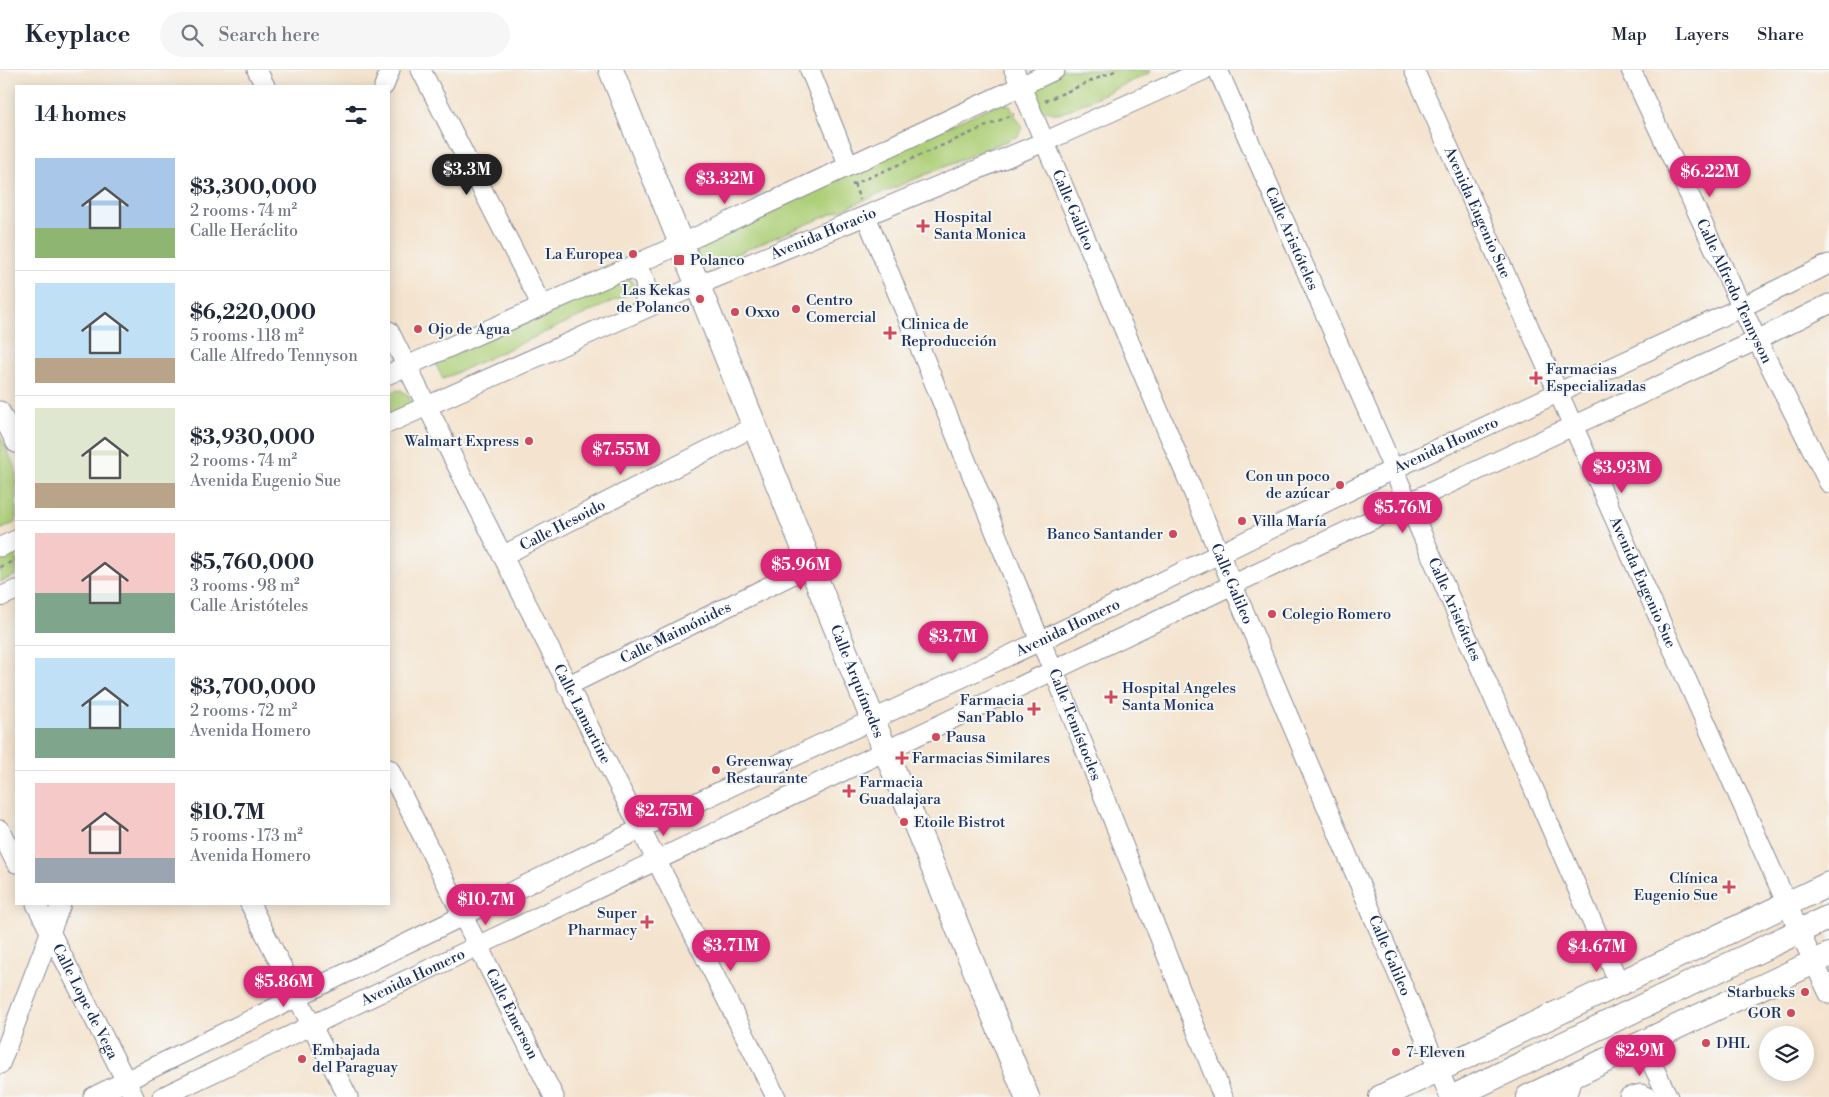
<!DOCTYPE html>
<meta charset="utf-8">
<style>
:root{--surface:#fff;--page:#f6f6f7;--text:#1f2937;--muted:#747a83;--line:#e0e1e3;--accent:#db2777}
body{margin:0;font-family:"Libre Bodoni",serif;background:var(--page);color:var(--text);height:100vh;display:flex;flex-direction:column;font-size:19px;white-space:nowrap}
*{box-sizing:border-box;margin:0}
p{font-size:16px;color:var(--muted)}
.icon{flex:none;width:28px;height:28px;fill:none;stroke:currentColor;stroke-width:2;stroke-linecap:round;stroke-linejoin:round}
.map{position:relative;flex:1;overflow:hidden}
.drawer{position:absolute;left:15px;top:15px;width:375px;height:820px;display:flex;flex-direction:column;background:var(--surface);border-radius:0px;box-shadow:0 2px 12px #0003}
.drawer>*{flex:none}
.fabs{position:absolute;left:1759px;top:956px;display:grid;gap:10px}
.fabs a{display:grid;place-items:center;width:55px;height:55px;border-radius:50%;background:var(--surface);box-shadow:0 2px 12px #0003;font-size:25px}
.price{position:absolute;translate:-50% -42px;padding:0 11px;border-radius:18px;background:var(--accent);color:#fff;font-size:16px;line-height:32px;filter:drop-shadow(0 1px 2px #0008)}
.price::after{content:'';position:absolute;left:50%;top:30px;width:15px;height:11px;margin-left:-8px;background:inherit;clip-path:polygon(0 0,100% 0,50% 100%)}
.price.selected{background:#222;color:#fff}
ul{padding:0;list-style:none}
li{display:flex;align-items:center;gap:15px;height:125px;padding:0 20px}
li+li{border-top:1px solid var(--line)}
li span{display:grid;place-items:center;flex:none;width:140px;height:100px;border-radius:0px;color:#555}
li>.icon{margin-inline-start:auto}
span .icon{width:60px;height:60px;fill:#fffc;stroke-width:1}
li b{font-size:21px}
h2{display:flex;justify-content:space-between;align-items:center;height:60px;padding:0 20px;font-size:21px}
header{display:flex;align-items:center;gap:30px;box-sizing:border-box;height:70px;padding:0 25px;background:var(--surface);border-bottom:1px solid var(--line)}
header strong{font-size:24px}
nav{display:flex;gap:28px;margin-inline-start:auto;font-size:18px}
.search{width:350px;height:45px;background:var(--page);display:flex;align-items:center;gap:12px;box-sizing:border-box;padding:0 18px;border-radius:28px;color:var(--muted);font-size:19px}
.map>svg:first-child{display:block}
.green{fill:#adcf77;stroke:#647f6a}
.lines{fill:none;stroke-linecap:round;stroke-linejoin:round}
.minor-casing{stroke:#888a96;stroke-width:21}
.major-casing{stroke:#888a96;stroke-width:26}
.path{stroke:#888a96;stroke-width:2.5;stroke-dasharray:4 4;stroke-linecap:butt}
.minor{stroke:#fff;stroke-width:19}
.major{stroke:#fff;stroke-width:24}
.poi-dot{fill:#d1495b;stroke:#f6f6f2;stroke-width:2}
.labels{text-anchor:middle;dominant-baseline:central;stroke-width:4;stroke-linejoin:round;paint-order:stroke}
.street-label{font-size:15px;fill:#1b2f5e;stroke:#f6f6f2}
.poi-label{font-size:15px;fill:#1b2f5e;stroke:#f6f6f2;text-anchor:start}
</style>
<header>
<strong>Keyplace</strong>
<div class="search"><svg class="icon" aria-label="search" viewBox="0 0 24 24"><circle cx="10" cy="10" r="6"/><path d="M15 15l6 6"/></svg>Search here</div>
<nav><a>Map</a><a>Layers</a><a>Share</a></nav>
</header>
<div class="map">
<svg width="1829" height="1027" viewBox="0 0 1829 1027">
<rect width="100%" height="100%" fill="#f6f6f2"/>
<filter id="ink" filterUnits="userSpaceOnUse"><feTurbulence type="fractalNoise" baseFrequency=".02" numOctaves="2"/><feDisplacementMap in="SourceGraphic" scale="10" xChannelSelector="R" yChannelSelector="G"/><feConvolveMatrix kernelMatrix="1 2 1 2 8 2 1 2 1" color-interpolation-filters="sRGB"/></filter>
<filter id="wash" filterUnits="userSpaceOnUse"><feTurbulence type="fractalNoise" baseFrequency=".0096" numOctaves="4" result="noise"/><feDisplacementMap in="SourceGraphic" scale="20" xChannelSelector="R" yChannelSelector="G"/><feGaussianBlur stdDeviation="1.12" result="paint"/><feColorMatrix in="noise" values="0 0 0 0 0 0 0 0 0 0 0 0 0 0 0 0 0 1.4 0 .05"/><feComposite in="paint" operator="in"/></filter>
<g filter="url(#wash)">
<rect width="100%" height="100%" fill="#f4e4cf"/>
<g class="green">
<path d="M 1054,0 L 1151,0 L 1150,3 L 1062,43 C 1041,45 1037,34 1030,16 Z"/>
<path d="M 1002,32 L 1010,36 L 1022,58 L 1018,66 L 712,194 L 696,197 L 693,170 Z"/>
<path d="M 626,210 L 631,210 L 636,217 L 631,223 L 443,309 L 433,289 L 588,218 Z"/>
<path d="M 401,320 L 409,326 L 412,334 L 389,351 L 389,322 Z"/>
<path d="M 0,366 L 16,399 L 16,452 L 0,460 Z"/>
<path d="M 16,476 L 16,505 L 0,512 L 0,483 Z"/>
</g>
</g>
<g filter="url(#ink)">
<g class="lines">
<defs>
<g id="minor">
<path d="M 257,0 L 265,16"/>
<path d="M 421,0 L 542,236"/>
<path d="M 810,0 L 849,96"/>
<path id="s1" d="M 1014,0 L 1450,1027"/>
<path id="s2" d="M 1218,0 L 1619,913"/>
<path id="s3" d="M 1414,0 L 1799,861 L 1829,924"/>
<path id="s4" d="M 1631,0 L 1757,270 L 1829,413"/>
<path d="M 384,16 L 390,0"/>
<path id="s5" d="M 866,146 L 1040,571 L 1054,601 L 1223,1027"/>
<path d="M 620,201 C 651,196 646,218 644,239"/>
<path id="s6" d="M 389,261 L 776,1027"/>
<path d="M 389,304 L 681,174 L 1055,0"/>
<path d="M 0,341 L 16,373"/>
<path id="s7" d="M 389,353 L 698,215 L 1044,72 L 1204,0"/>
<path d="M 0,477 L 16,470"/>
<path id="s8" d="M 502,486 L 755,356"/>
<path d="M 0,527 L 16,520"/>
<path id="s9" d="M 567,616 L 812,495"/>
<path id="s10" d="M 389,699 L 554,1027"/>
<path d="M 0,760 L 16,793"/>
<path id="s11" d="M 36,834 L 134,1027"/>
<path d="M 250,834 L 348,1027"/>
<path d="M 1642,973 L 1668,1027"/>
<path d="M 0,994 L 61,834"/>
<path id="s12" d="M 93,1027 L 640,759 L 1040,571 L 1394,399 L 1742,237 L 1829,194"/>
<path id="s13" d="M 162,1027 L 1232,515 L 1757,270 L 1829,234"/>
<path d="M 1566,1027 L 1573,1006"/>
<path d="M 1629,1027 L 1641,1024 L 1648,1027"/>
</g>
<g id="major">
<path id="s14" d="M 611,0 L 879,665 L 1027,1027"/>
<path d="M 1381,1027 L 1829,814"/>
<path d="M 1453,1027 L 1829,847"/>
<path d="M 1528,1027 L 1829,885"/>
</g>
</defs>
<use href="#minor" class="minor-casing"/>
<use href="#major" class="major-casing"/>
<g class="path">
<path d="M 1045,31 L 1117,0"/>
<path d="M 854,114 L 860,130"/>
<path d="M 852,115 L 1014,44"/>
<path d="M 0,497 L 16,490"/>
</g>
<use href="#minor" class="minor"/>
<use href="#major" class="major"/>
</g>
</g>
<g class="poi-dot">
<path d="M920.5 148.5h5v5h5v5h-5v5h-5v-5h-5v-5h5z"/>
<circle cx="633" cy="184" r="5"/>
<rect x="673" y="184" width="12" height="12" rx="2.5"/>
<circle cx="700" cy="229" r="5"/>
<circle cx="796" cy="239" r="5"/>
<circle cx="735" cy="242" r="5"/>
<circle cx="418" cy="259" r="5"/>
<path d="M887.5 255.5h5v5h5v5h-5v5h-5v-5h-5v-5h5z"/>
<path d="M1533.5 300.5h5v5h5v5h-5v5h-5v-5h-5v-5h5z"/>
<circle cx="529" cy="371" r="5"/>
<circle cx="1340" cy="415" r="5"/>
<circle cx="1242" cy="451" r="5"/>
<circle cx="1173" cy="464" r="5"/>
<circle cx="1272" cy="544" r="5"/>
<path d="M1108.5 619.5h5v5h5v5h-5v5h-5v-5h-5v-5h5z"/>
<path d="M1031.5 631.5h5v5h5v5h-5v5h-5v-5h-5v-5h5z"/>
<circle cx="936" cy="667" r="5"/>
<path d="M899.5 680.5h5v5h5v5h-5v5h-5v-5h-5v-5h5z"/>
<circle cx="716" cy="700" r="5"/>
<path d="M846.5 713.5h5v5h5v5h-5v5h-5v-5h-5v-5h5z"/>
<circle cx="904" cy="752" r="5"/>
<path d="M1726.5 809.5h5v5h5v5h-5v5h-5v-5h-5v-5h5z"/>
<path d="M644.5 844.5h5v5h5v5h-5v5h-5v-5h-5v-5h5z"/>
<circle cx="1805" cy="922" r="5"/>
<circle cx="1791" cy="943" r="5"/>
<circle cx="1706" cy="973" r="5"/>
<circle cx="1396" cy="982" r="5"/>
<circle cx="302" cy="989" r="5"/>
</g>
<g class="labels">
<g class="street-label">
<text stroke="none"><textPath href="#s1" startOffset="152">Calle Galileo</textPath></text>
<text stroke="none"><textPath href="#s3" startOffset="156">Avenida Eugenio Sue</textPath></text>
<text stroke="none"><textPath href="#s7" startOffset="474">Avenida Horacio</textPath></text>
<text stroke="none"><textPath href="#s2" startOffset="184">Calle Aristóteles</textPath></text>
<text stroke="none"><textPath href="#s4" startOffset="244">Calle Alfredo Tennyson</textPath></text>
<text stroke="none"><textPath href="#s12" startOffset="1502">Avenida Homero</textPath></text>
<text stroke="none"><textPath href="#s8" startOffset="68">Calle Hesoido</textPath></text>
<text stroke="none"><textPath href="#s3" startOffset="561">Avenida Eugenio Sue</textPath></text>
<text stroke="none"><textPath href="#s1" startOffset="558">Calle Galileo</textPath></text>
<text stroke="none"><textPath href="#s2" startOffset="589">Calle Aristóteles</textPath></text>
<text stroke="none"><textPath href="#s12" startOffset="1082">Avenida Homero</textPath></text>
<text stroke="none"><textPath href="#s9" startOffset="121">Calle Maimónides</textPath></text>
<text stroke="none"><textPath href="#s14" startOffset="659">Calle Arquímedes</textPath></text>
<text stroke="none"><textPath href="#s6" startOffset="429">Calle Lamartine</textPath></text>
<text stroke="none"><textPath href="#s5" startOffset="550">Calle Temístocles</textPath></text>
<text stroke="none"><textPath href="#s1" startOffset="962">Calle Galileo</textPath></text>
<text stroke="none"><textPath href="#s13" startOffset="278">Avenida Homero</textPath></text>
<text stroke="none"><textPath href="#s11" startOffset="109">Calle Lope de Vega</textPath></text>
<text stroke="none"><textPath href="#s10" startOffset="274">Calle Emerson</textPath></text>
</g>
<g class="poi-label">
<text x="934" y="147">Hospital<tspan x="934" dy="17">Santa Monica</tspan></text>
<text x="623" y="184" text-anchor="end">La Europea</text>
<text x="690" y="190">Polanco</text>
<text x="690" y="220" text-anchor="end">Las Kekas<tspan x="690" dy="17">de Polanco</tspan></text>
<text x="806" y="230">Centro<tspan x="806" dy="17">Comercial</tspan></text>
<text x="745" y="242">Oxxo</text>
<text x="901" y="254">Clinica de<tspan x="901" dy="17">Reproducción</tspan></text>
<text x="428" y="259">Ojo de Agua</text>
<text x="1546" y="299">Farmacias<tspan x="1546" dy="17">Especializadas</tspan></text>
<text x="519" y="371" text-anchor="end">Walmart Express</text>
<text x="1330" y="406" text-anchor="end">Con un poco<tspan x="1330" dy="17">de azúcar</tspan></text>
<text x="1252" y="451">Villa María</text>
<text x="1163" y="464" text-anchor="end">Banco Santander</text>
<text x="1282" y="544">Colegio Romero</text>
<text x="1122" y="618">Hospital Angeles<tspan x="1122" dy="17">Santa Monica</tspan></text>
<text x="1024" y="630" text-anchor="end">Farmacia<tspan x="1024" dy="17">San Pablo</tspan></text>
<text x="946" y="667">Pausa</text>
<text x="912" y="688">Farmacias Similares</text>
<text x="726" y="691">Greenway<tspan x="726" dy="17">Restaurante</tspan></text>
<text x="859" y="712">Farmacia<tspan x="859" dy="17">Guadalajara</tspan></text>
<text x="914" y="752">Etoile Bistrot</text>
<text x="1718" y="808" text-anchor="end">Clínica<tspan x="1718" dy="17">Eugenio Sue</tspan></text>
<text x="637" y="843" text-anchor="end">Super<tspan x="637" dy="17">Pharmacy</tspan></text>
<text x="1795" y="922" text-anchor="end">Starbucks</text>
<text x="1781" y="943" text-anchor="end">GOR</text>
<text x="1716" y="973">DHL</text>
<text x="312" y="980">Embajada<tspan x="312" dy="17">del Paraguay</tspan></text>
<text x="1406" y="982">7-Eleven</text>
</g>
</g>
</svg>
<div class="fabs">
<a><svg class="icon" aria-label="layers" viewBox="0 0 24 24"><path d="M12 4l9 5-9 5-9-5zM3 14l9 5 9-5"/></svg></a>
</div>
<b class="price selected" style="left:467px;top:126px">$3.3M</b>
<b class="price" style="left:1710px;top:128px">$6.22M</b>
<b class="price" style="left:725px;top:135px">$3.32M</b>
<b class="price" style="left:621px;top:406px">$7.55M</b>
<b class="price" style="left:1622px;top:424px">$3.93M</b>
<b class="price" style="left:1403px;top:464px">$5.76M</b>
<b class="price" style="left:801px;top:521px">$5.96M</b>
<b class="price" style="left:953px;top:593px">$3.7M</b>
<b class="price" style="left:664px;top:767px">$2.75M</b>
<b class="price" style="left:486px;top:856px">$10.7M</b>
<b class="price" style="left:731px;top:902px">$3.71M</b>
<b class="price" style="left:1597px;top:903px">$4.67M</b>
<b class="price" style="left:284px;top:938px">$5.86M</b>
<b class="price" style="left:1640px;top:1007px">$2.9M</b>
<section class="drawer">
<h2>14 homes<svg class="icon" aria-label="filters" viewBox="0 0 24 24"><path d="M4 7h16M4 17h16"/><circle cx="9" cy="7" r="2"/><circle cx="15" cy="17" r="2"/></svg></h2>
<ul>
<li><span style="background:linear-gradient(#a9c7e8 70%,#8fb573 0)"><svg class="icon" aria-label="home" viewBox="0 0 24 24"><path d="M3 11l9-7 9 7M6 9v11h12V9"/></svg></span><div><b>$3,300,000</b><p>2 rooms · 74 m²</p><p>Calle Heráclito</p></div></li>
<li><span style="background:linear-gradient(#bfe0f5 75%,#b9a48a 0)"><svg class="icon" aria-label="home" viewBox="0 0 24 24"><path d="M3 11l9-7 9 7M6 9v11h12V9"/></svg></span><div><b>$6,220,000</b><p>5 rooms · 118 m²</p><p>Calle Alfredo Tennyson</p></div></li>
<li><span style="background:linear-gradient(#dfe7d0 75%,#b9a48a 0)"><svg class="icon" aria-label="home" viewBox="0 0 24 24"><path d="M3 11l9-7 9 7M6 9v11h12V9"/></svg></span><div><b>$3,930,000</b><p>2 rooms · 74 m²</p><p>Avenida Eugenio Sue</p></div></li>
<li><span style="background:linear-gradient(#f6c9c9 60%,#7fa58c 0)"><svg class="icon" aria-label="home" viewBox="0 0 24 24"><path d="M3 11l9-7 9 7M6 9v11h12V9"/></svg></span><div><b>$5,760,000</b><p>3 rooms · 98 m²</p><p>Calle Aristóteles</p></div></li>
<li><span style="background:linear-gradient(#bfe0f5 70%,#7fa58c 0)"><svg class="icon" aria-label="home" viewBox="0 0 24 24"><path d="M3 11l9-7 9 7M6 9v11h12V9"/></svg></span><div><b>$3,700,000</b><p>2 rooms · 72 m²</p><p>Avenida Homero</p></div></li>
<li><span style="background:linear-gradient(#f6c9c9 75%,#9aa5b1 0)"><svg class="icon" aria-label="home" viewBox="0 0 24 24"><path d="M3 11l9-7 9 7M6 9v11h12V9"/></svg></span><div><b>$10.7M</b><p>5 rooms · 173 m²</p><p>Avenida Homero</p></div></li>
</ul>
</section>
</div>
